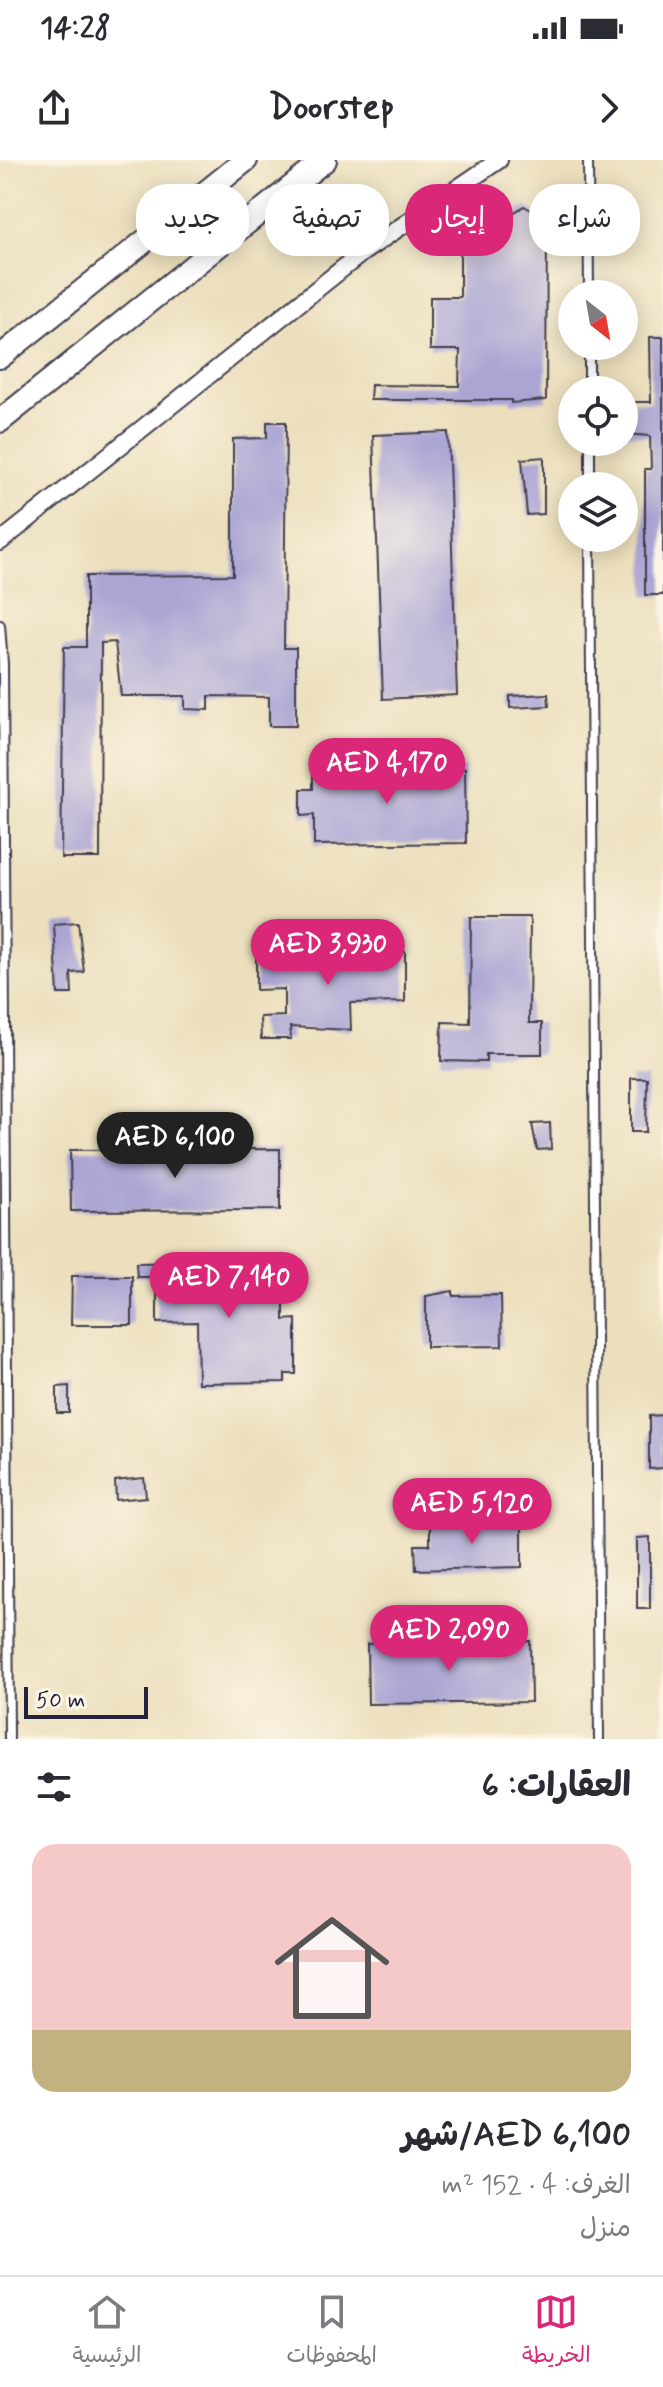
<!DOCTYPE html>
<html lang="ar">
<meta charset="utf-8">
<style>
:root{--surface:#fff;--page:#f7f7f7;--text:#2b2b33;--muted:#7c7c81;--line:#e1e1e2;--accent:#db2777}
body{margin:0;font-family:Mynerve,"Playpen Sans Arabic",sans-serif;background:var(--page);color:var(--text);direction:rtl;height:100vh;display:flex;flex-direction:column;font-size:30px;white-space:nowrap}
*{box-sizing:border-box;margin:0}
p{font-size:26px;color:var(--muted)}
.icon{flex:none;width:44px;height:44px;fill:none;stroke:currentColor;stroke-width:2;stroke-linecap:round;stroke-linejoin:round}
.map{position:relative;height:1579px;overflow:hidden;direction:ltr}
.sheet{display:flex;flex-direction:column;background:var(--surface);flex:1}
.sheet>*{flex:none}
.hud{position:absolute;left:24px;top:24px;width:616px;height:72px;direction:rtl;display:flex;gap:16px}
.needle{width:52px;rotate:149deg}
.tools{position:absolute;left:558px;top:120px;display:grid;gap:16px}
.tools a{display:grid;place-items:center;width:80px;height:80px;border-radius:50%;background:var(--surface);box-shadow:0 4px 20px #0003;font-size:40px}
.scale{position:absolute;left:24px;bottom:20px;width:124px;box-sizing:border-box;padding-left:8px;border:4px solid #22223b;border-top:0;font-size:22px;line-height:28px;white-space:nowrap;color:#22223b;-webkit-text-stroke:6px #fcf5e5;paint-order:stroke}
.price{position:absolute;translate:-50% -68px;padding:0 18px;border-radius:28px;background:var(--accent);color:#fff;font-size:26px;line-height:52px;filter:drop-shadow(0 2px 4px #0008)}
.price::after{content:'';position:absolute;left:50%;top:48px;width:24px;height:18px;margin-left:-12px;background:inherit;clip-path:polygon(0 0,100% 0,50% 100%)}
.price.current{background:#222;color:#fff}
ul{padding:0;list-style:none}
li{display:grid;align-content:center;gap:16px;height:424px;padding:0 32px}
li+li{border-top:2px solid var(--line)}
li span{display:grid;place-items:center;height:248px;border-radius:24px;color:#555}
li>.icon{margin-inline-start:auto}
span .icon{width:144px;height:144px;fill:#fffc;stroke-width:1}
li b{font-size:34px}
h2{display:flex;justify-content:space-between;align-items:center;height:96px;padding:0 32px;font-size:34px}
.tag{padding:0 28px;border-radius:32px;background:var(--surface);box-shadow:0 4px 20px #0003;font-size:28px;line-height:72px}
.tag.current{background:var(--accent);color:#fff}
.status{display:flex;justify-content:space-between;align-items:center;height:56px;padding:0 40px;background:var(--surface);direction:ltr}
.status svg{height:22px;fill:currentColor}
header{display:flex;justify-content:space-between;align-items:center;height:104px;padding:0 32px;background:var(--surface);font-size:36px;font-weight:700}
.dock{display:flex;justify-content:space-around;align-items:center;height:112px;border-top:2px solid var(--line);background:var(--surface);font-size:22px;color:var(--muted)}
.dock a{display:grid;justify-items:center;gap:4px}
.dock .current{color:var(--accent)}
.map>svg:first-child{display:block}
.building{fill:#aba5d4}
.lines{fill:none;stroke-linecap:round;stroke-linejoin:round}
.lane-casing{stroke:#403e4e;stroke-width:12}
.street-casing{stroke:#403e4e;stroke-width:20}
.secondary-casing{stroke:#403e4e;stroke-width:26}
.lane{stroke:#fff;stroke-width:8}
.street{stroke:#fff;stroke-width:16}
.secondary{stroke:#fff;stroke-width:22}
</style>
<div class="status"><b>14:28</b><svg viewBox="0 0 49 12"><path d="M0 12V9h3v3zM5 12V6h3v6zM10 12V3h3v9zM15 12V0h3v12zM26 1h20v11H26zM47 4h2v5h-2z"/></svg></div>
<header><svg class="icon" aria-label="forward" viewBox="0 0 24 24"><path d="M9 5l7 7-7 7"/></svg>Doorstep<svg class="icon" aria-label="share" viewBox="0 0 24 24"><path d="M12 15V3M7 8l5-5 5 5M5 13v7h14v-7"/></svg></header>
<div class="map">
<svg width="663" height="1579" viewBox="0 0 663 1579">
<rect width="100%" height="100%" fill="#fcf5e5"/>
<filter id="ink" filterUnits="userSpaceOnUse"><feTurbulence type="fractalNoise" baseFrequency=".0125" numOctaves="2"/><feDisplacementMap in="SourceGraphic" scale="16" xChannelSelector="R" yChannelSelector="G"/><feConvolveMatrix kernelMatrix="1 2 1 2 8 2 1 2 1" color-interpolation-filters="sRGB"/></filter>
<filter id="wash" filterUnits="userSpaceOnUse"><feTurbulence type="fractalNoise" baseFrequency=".006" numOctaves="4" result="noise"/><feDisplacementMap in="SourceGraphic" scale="32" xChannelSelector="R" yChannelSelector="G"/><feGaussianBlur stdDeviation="1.8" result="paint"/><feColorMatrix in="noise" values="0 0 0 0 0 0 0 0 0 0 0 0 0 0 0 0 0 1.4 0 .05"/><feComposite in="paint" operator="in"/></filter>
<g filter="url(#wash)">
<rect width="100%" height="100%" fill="#ecdfbd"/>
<g id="blocks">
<g class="building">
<path d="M 524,46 L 547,59 L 546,240 L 511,243 L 511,240 L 370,240 L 371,225 L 459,226 L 460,190 L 430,190 L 430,137 L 460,137 L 460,88 Z"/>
<path d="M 650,177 L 663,177 L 663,435 L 645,435 L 645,309 L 651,309 L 650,276 L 624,274 L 624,248 L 634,248 L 634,242 L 651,242 Z"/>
<path d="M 267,262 L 286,262 L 284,488 L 296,488 L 296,566 L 269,566 L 269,537 L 209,536 L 209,550 L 185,549 L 185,536 L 121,536 L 115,482 L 101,483 L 100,698 L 61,698 L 64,487 L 86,487 L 86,416 L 233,415 L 233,279 L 267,278 Z"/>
<path d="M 448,272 L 457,535 L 383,539 L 373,275 Z"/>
<path d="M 544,297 L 544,354 L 527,355 L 522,299 Z"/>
<path d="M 548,534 L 549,546 L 510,548 L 510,536 Z"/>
<path d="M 465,608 L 466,683 L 314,685 L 314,655 L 301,656 L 301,629 L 313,629 L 313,609 Z"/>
<path d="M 471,757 L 530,757 L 529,863 L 542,863 L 542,894 L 486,894 L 486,902 L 441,901 L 442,862 L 470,863 Z"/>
<path d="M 78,762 L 84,812 L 71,813 L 72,834 L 58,834 L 54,764 Z"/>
<path d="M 405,791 L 405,842 L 350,843 L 351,870 L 290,867 L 291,879 L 261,879 L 260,857 L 284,856 L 284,829 L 256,830 L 256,797 L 292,796 L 292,792 Z"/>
<path d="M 631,918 L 647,918 L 646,972 L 631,972 Z"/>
<path d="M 550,963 L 551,989 L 537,990 L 532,964 Z"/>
<path d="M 280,989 L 280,1050 L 71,1051 L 70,990 Z"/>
<path d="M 197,1102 L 197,1112 L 284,1111 L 284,1160 L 296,1159 L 296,1214 L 285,1214 L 285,1222 L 198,1223 L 197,1162 L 157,1163 L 157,1117 L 137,1117 L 136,1103 Z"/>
<path d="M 72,1116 L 132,1116 L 132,1165 L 71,1165 Z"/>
<path d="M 453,1131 L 453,1136 L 501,1135 L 502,1186 L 426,1187 L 426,1136 Z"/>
<path d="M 69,1226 L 69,1253 L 57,1253 L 57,1227 Z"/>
<path d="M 663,1255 L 663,1308 L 649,1309 L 649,1256 Z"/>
<path d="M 144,1318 L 146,1337 L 116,1340 L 115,1321 Z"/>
<path d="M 522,1361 L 522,1407 L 416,1410 L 415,1385 L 430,1385 L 430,1362 Z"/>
<path d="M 650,1377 L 650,1449 L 637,1449 L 637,1378 Z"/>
<path d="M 530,1481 L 531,1542 L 368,1544 L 367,1484 Z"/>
</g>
</g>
</g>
<g filter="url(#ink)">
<use href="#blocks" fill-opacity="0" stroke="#403e4e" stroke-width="2"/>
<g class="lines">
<defs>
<g id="lane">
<path d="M 588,0 L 589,134"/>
<path d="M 589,186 L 589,230"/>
<path d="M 590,282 L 590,326"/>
<path d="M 590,378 L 599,1579"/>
<path d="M 0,465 L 3,504 L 9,1579"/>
</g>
<path id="street" d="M 0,382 L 362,93 L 499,0"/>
<g id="secondary">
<path d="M 0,197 L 246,0"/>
<path d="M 0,261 L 325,0"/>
</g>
</defs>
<use href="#lane" class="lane-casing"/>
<use href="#street" class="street-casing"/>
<use href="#secondary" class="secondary-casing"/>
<use href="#lane" class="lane"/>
<use href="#street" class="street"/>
<use href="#secondary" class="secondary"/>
</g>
</g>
</svg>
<div class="tools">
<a><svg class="needle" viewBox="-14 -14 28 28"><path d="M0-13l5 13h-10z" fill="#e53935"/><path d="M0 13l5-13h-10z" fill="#7c7c81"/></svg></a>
<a><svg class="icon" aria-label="locate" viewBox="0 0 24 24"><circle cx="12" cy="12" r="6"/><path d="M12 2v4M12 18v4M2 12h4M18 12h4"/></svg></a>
<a><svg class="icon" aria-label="layers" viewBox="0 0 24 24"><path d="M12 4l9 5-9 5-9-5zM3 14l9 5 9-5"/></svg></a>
</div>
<div class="scale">50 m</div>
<b class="price" style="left:387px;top:646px">AED 4,170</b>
<b class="price" style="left:328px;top:827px">AED 3,930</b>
<b class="price current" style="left:175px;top:1020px">AED 6,100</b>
<b class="price" style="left:229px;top:1160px">AED 7,140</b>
<b class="price" style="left:472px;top:1386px">AED 5,120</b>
<b class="price" style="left:449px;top:1513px">AED 2,090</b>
<div class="hud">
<a class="tag">شراء</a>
<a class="tag current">إيجار</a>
<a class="tag">تصفية</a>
<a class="tag">جديد</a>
</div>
</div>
<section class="sheet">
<h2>العقارات: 6<svg class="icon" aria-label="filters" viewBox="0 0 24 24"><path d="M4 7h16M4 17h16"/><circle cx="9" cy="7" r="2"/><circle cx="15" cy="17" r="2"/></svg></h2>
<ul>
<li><span style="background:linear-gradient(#f6c9c9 75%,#c2b280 0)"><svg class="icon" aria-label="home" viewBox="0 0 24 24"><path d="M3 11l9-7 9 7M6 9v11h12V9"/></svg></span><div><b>AED 6,100/شهر</b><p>الغرف: 4 · 152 m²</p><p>منزل</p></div></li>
</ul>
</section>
<nav class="dock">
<a class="current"><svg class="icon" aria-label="map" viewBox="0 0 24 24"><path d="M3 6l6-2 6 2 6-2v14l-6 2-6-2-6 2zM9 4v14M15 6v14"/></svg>الخريطة</a>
<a><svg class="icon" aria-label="saved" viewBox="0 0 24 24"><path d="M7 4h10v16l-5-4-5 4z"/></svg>المحفوظات</a>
<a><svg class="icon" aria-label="home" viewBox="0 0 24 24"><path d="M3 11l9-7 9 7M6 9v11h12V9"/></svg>الرئيسية</a>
</nav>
